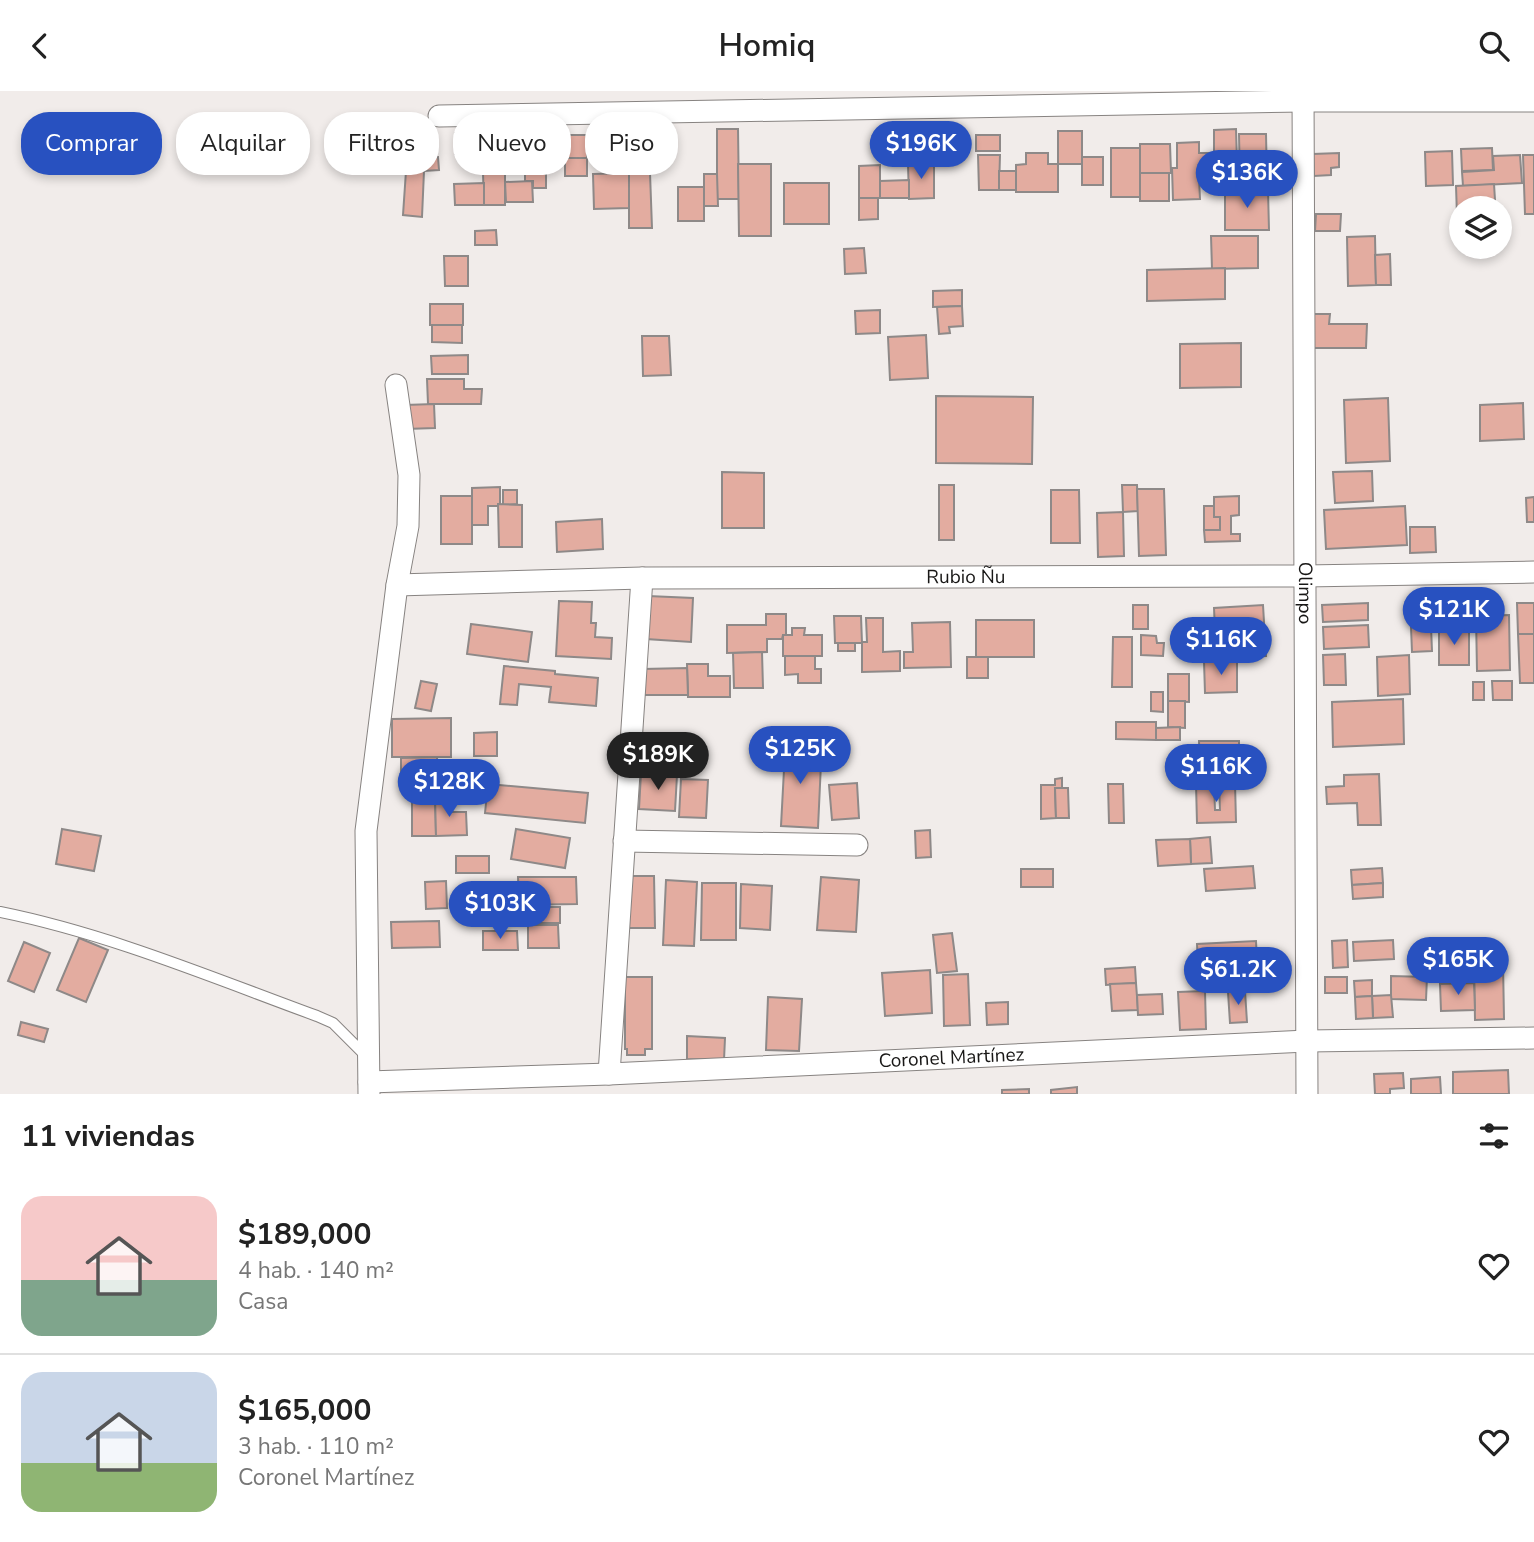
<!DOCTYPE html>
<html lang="es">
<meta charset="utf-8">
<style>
:root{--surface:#fff;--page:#f2f2f2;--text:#222;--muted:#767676;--line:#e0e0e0;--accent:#2851c0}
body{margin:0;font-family:"Nunito Sans",sans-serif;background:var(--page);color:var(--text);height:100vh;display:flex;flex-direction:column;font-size:26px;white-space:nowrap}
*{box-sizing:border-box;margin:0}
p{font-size:23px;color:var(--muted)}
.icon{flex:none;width:38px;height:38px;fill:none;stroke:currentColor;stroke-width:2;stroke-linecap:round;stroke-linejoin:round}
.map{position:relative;height:1003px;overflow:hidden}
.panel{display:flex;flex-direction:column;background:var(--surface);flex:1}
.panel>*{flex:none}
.top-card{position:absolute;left:21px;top:21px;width:700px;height:63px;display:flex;gap:14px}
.tools{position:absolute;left:1449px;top:105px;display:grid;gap:14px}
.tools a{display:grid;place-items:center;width:63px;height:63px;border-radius:50%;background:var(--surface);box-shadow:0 4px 10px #0003;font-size:35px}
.price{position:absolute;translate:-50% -60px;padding:0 16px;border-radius:24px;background:var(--accent);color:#fff;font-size:23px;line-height:46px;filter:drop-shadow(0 2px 4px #0008)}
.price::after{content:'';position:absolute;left:50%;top:42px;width:21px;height:16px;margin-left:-10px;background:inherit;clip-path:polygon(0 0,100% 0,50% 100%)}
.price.current{background:#222;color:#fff}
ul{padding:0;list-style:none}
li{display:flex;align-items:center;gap:21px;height:175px;padding:0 21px}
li+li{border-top:2px solid var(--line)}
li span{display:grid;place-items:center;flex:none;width:196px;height:140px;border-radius:21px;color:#555}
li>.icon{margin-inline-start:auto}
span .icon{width:84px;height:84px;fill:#fffc;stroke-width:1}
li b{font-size:30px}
h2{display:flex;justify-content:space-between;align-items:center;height:84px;padding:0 21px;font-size:30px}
.pill{padding:0 24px;border-radius:28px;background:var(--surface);box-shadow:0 4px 10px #0003;font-size:24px;line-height:63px}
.pill.current{background:var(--accent);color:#fff}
header{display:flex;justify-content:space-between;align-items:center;height:91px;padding:0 21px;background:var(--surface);font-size:32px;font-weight:600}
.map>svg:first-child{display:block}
.building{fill:#e3aca0;stroke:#8e8988;stroke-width:2}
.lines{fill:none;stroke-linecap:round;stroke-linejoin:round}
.lane-casing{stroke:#878381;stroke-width:12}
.street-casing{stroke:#878381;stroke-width:23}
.lane{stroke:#fff;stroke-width:10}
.street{stroke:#fff;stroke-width:21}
.labels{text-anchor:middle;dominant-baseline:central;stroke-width:5;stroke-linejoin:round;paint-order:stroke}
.street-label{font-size:19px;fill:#181716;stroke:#f1ecea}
</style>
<header><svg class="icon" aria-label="back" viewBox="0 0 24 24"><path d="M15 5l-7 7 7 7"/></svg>Homiq<svg class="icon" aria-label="search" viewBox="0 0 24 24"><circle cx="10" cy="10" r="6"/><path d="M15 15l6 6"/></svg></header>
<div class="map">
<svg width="1534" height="1003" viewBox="0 0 1534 1003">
<rect width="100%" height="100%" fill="#f1ecea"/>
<g class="building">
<path d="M 717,38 L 738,38 L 739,108 L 717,108 Z"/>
<path d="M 1236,38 L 1237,71 L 1214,71 L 1214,39 Z"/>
<rect x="1058" y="40" width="24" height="33"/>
<path d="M 455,42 L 485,42 L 485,62 L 455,63 Z"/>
<path d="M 1239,43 L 1266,43 L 1267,90 L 1240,90 Z"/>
<rect x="556" y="44" width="31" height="23"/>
<rect x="976" y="44" width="24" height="16"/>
<path d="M 525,49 L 546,49 L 546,97 L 533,97 L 533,90 L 525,90 Z"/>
<path d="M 1199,51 L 1199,62 L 1215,62 L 1215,88 L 1199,88 L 1200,108 L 1173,109 L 1172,77 L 1177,77 L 1177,52 Z"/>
<path d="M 1140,53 L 1170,53 L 1171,82 L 1140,82 Z"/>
<rect x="1111" y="57" width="29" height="49"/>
<path d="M 1492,57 L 1493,79 L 1462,80 L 1461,58 Z"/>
<path d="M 1452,60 L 1453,94 L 1426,95 L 1425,61 Z"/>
<path d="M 1026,62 L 1048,62 L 1048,73 L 1058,73 L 1058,101 L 1016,101 L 1016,74 L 1026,73 Z"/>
<path d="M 1339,62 L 1339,76 L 1331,77 L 1331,84 L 1314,85 L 1313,63 Z"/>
<path d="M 978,64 L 1000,64 L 999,99 L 979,99 Z"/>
<path d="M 1520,64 L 1522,92 L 1463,95 L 1462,81 L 1494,79 L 1493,65 Z"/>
<path d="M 1523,64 L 1534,64 L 1534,123 L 1525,123 Z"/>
<path d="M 438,66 L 439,79 L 424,80 L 423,67 Z"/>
<rect x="1082" y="66" width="21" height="28"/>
<rect x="565" y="67" width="22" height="18"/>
<path d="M 934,72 L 934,107 L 909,108 L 908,73 Z"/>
<path d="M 738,73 L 771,73 L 771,145 L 739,145 Z"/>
<path d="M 880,74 L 880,107 L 859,107 L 859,75 Z"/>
<path d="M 406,80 L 424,80 L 422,126 L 403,124 Z"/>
<rect x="999" y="80" width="17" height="19"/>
<path d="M 505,81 L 505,114 L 484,114 L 483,82 Z"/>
<path d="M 629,82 L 629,117 L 594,118 L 593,83 Z"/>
<path d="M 629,82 L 650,82 L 652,137 L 629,137 Z"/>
<rect x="1140" y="82" width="29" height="28"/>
<path d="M 704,83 L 717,83 L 718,115 L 704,115 Z"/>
<path d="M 909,89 L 909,107 L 880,107 L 880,90 Z"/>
<path d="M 532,90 L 533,111 L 506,111 L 505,91 Z"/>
<path d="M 484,92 L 484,114 L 455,114 L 454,93 Z"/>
<rect x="784" y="92" width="45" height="41"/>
<path d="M 1494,93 L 1495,109 L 1473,110 L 1474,117 L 1461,117 L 1461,125 L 1457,125 L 1456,95 Z"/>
<rect x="678" y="96" width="26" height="34"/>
<path d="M 1225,99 L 1268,99 L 1269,139 L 1225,139 Z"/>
<path d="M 859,107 L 878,107 L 878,128 L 859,129 Z"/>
<path d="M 1495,109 L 1495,117 L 1474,117 L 1474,110 Z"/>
<path d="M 1316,123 L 1341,123 L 1340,140 L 1315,140 Z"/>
<path d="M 496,139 L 497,154 L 475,154 L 475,140 Z"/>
<path d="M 1211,145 L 1258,145 L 1258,177 L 1212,178 Z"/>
<path d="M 1375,145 L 1376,194 L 1348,195 L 1347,146 Z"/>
<path d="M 864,157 L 866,182 L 845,183 L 844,158 Z"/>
<path d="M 1390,163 L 1391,194 L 1376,194 L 1375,164 Z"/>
<path d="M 444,165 L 468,165 L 468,195 L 445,195 Z"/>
<path d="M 1225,177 L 1225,208 L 1147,210 L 1147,179 Z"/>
<path d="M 962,199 L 962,215 L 933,216 L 933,200 Z"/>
<rect x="430" y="213" width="33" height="21"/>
<path d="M 962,215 L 963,235 L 949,236 L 950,242 L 939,243 L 937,216 Z"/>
<path d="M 880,219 L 880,242 L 856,243 L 855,220 Z"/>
<path d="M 1312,223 L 1330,223 L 1329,233 L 1367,233 L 1366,257 L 1311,257 Z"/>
<path d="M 432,234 L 462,234 L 462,252 L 432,251 Z"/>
<path d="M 926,244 L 928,287 L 890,289 L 888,246 Z"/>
<path d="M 642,245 L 669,245 L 671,284 L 643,285 Z"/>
<path d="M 1241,252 L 1241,296 L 1180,297 L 1180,253 Z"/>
<path d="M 468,264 L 468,283 L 432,283 L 431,265 Z"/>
<path d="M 427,288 L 464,288 L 464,298 L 482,298 L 481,313 L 428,313 Z"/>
<path d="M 936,305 L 1033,306 L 1032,373 L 936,372 Z"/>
<path d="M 1388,307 L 1390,370 L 1346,372 L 1344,309 Z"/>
<path d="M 1523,312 L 1524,348 L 1480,350 L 1480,314 Z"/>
<path d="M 434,313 L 435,337 L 406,338 L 405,314 Z"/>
<path d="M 1372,380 L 1373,410 L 1335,412 L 1333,381 Z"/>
<path d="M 722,381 L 764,382 L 764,437 L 722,437 Z"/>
<rect x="939" y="394" width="15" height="55"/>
<path d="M 1122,394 L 1137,394 L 1138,420 L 1123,421 Z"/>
<path d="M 500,396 L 500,415 L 488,415 L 488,434 L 472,434 L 472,397 Z"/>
<path d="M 1137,398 L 1164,398 L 1166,464 L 1139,465 Z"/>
<path d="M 503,399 L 517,399 L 517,413 L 503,414 Z"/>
<path d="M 1051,399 L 1079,399 L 1080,452 L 1051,452 Z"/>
<rect x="441" y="405" width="31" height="48"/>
<path d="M 1239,405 L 1239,424 L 1231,425 L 1231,443 L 1240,443 L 1240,450 L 1205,451 L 1204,439 L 1220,439 L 1220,427 L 1214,427 L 1214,406 Z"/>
<path d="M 1534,406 L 1534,431 L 1527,431 L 1526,407 Z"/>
<path d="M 498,413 L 522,414 L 522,456 L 499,456 Z"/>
<path d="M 1204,415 L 1214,415 L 1214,426 L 1220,426 L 1220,439 L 1204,439 Z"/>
<path d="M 1405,415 L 1407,454 L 1326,458 L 1324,419 Z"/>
<path d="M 1123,421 L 1124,465 L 1098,466 L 1097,422 Z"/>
<path d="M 602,428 L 603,458 L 557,461 L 556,431 Z"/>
<path d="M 1410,436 L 1435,436 L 1436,461 L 1410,462 Z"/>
<path d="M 648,505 L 693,507 L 691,551 L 646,548 Z"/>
<path d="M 559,510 L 592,511 L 591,532 L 596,532 L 595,546 L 612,547 L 611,568 L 556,565 Z"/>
<path d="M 1430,510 L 1432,560 L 1412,561 L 1410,511 Z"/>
<path d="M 1368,512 L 1368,529 L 1323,531 L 1322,514 Z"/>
<path d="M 1517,512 L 1534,512 L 1534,543 L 1518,543 Z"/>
<rect x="1133" y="514" width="15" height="24"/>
<path d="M 1263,514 L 1266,565 L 1246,566 L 1244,538 L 1215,540 L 1214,517 Z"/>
<path d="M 766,523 L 786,523 L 786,544 L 783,544 L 782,548 L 767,548 L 767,561 L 727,562 L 727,534 L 766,534 Z"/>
<path d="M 1509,524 L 1510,579 L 1477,580 L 1476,525 Z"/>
<path d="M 834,525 L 861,525 L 862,552 L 835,552 Z"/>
<path d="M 866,527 L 883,527 L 883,561 L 900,560 L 900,580 L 862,581 L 862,551 L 867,551 Z"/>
<rect x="976" y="529" width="58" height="37"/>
<path d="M 950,531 L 951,576 L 904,577 L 904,561 L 913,561 L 912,532 Z"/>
<path d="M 471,533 L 532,541 L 528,571 L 467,563 Z"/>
<path d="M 1368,534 L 1369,556 L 1324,558 L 1323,536 Z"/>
<path d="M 792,537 L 805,537 L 804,544 L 822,544 L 822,565 L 783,565 L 783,544 L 792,544 Z"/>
<rect x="1439" y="538" width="30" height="36"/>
<path d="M 1518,543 L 1534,543 L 1534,592 L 1520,592 Z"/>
<path d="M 1141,544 L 1156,545 L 1157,552 L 1164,552 L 1163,565 L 1141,564 Z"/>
<path d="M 1113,546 L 1132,546 L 1132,596 L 1112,596 Z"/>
<rect x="838" y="552" width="17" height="8"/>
<path d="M 762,561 L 763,597 L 734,597 L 733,562 Z"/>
<path d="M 1345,563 L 1346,594 L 1324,594 L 1323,564 Z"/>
<path d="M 1409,564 L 1410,603 L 1378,605 L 1377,566 Z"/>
<path d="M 785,565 L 815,565 L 815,578 L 821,578 L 821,592 L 798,592 L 798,583 L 785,584 Z"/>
<rect x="967" y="566" width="21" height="21"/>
<path d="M 1204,570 L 1237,570 L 1237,601 L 1205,602 Z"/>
<path d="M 687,573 L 708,573 L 708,585 L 730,585 L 730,606 L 688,606 Z"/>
<path d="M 504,575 L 555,580 L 555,583 L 598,587 L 596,615 L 549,611 L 551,596 L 519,593 L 517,614 L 500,613 Z"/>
<path d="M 687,577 L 688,604 L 643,604 L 643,578 Z"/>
<path d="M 1168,583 L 1189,583 L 1189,611 L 1168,610 Z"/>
<path d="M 421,590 L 437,593 L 431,620 L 415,617 Z"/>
<path d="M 1492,590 L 1512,590 L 1512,609 L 1493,609 Z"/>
<rect x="1473" y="591" width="11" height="18"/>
<path d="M 1151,601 L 1163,601 L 1163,621 L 1151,620 Z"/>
<path d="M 1403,608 L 1404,653 L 1333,656 L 1332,611 Z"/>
<path d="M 1168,610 L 1185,610 L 1185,637 L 1168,636 Z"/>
<path d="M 451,627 L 451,666 L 392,666 L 392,628 Z"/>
<path d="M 1116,631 L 1156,631 L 1156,649 L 1116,648 Z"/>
<path d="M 1180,636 L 1180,649 L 1156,649 L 1156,637 Z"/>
<path d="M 497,641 L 497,665 L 474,665 L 474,642 Z"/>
<path d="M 786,641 L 804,642 L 803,671 L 821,672 L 818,737 L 781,735 Z"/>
<path d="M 1199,650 L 1239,650 L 1239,680 L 1200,680 Z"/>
<path d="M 665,661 L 678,661 L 677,684 L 664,683 Z"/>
<path d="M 437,666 L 438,692 L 401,693 L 401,667 Z"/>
<path d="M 641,682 L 677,684 L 675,720 L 639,718 Z"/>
<path d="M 1379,683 L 1381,734 L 1358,734 L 1357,712 L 1327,713 L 1326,696 L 1344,695 L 1344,684 Z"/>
<path d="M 1062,687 L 1062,697 L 1055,697 L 1056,727 L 1041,728 L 1041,694 L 1055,694 L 1055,688 Z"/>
<path d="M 681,688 L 708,689 L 706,727 L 679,726 Z"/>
<path d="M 857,692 L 859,727 L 832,729 L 829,694 Z"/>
<path d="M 1219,692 L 1235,692 L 1236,731 L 1197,732 L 1196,693 L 1214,693 L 1215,719 L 1220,719 Z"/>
<path d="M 488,693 L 588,702 L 585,732 L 485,722 Z"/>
<path d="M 1108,693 L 1123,693 L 1124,732 L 1109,732 Z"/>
<path d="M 1055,697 L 1068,697 L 1069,727 L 1056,727 Z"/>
<path d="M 412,705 L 435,705 L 436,745 L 412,745 Z"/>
<path d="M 435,705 L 451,705 L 451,721 L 466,721 L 467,744 L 436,745 Z"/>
<path d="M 62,738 L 101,745 L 94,780 L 56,773 Z"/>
<path d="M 516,738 L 570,747 L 565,777 L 511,768 Z"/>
<path d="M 930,739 L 931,766 L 916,767 L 915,740 Z"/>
<path d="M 1210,746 L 1212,772 L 1191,773 L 1190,748 Z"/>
<path d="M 1190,748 L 1191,773 L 1158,775 L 1156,749 Z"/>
<rect x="456" y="765" width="33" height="17"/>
<path d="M 1253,775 L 1255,797 L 1206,800 L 1204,778 Z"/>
<path d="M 1382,777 L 1383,792 L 1352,794 L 1351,779 Z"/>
<rect x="1021" y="778" width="32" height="18"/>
<path d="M 626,785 L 654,785 L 655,837 L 626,837 Z"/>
<path d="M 518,786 L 576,786 L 577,813 L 519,814 Z"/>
<path d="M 821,786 L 859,789 L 856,841 L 817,839 Z"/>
<path d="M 666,789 L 697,791 L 694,855 L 663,854 Z"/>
<path d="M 446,790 L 447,817 L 426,818 L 425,791 Z"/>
<path d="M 702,792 L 736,792 L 736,849 L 701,849 Z"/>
<path d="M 1383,792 L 1383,806 L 1353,808 L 1352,794 Z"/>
<path d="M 741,793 L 772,795 L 770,839 L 740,837 Z"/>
<rect x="527" y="816" width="33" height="16"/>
<path d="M 439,830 L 440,856 L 392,857 L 391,831 Z"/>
<path d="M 528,834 L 558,834 L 559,857 L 528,857 Z"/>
<path d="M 483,840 L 517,840 L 518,859 L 483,859 Z"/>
<path d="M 952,842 L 957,880 L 937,882 L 933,844 Z"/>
<path d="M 79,847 L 108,859 L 86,911 L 57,899 Z"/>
<path d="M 1347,849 L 1348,876 L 1333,877 L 1332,850 Z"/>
<path d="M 1393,849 L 1394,868 L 1354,870 L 1353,851 Z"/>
<path d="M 1256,850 L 1257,871 L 1198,873 L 1197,853 Z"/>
<path d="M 24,851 L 50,862 L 34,901 L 8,890 Z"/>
<path d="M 1476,858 L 1501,858 L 1502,873 L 1477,873 Z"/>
<path d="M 1503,872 L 1504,928 L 1475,929 L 1474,873 Z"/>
<path d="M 1135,876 L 1136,892 L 1106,894 L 1105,878 Z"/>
<path d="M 930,879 L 932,922 L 885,925 L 882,882 Z"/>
<path d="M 968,883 L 970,934 L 944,935 L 943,884 Z"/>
<path d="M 1391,885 L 1427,886 L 1426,909 L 1391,908 Z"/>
<path d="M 625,886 L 652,886 L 652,958 L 645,958 L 645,964 L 627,964 L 627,958 L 625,958 Z"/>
<rect x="1325" y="886" width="22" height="16"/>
<path d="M 1372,889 L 1372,905 L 1355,906 L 1354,890 Z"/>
<path d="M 1136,892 L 1138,919 L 1112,920 L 1110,893 Z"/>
<path d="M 1474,892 L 1475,919 L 1441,920 L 1440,893 Z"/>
<path d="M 1205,900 L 1206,938 L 1180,939 L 1178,901 Z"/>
<path d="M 1245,900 L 1247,931 L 1230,932 L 1228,901 Z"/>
<path d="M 1162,903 L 1163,923 L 1138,924 L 1137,904 Z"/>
<path d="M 1391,904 L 1393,926 L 1373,927 L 1372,905 Z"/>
<path d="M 1372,905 L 1373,927 L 1356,928 L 1355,906 Z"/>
<path d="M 768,906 L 802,908 L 799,960 L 766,959 Z"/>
<path d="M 1008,911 L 1008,933 L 987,934 L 986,912 Z"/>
<path d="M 21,931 L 48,938 L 44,951 L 18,944 Z"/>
<path d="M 687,945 L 725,947 L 724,969 L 687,968 Z"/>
<path d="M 1508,979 L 1509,1003 L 1453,1003 L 1453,981 Z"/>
<path d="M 1403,982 L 1404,997 L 1390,998 L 1390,1003 L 1375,1003 L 1374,983 Z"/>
<path d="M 1440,986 L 1441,1003 L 1411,1003 L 1411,988 Z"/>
<path d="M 1077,996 L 1077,1003 L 1051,1003 L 1051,999 Z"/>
<path d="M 1029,998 L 1029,1003 L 1002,1003 L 1002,999 Z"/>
</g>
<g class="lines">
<defs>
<path id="lane" d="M 0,821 C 109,843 213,887 317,925 L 333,932 L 367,966"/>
<g id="street">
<path id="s1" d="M 1303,0 L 1307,1003"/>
<path d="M 439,25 L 1303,10 L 1534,10"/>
<path id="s2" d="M 397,494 L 642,487 L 1305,485 L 1534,481"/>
<path d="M 624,750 L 857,754"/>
<path d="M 609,983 L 642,487"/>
<path id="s3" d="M 369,991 L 609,983 L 1307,950 L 1534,947"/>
<path d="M 369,1003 L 366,740 L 397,494 L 408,435 L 409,384 L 396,294"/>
</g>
</defs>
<use href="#lane" class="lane-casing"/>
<use href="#street" class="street-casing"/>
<use href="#lane" class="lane"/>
<use href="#street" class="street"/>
</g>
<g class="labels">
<g class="street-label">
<text stroke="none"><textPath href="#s2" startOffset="569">Rubio Ñu</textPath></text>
<text stroke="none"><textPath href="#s1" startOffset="502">Olimpo</textPath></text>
<text stroke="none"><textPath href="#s3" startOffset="583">Coronel Martínez</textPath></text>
</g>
</g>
</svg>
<div class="tools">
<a><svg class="icon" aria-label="layers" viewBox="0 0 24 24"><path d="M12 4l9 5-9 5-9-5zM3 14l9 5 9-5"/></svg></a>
</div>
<b class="price" style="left:921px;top:90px">$196K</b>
<b class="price" style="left:1247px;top:119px">$136K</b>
<b class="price" style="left:1454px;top:556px">$121K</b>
<b class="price" style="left:1221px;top:586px">$116K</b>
<b class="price" style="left:800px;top:695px">$125K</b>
<b class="price current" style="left:658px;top:701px">$189K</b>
<b class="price" style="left:1216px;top:713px">$116K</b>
<b class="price" style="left:449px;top:728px">$128K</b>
<b class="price" style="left:500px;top:850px">$103K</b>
<b class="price" style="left:1458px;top:906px">$165K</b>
<b class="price" style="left:1238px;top:916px">$61.2K</b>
<div class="top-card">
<a class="pill current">Comprar</a>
<a class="pill">Alquilar</a>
<a class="pill">Filtros</a>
<a class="pill">Nuevo</a>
<a class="pill">Piso</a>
</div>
</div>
<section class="panel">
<h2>11 viviendas<svg class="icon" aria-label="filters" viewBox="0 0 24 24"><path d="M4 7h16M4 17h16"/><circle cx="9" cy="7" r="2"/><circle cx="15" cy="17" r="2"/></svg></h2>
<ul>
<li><span style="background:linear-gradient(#f6c9c9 60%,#7fa58c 0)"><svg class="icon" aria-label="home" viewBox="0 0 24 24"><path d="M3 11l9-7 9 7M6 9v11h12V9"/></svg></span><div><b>$189,000</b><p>4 hab. · 140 m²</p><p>Casa</p></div><svg class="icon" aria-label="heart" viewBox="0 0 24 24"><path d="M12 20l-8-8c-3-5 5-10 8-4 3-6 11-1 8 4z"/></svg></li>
<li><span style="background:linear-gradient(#c9d6e8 65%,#8fb573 0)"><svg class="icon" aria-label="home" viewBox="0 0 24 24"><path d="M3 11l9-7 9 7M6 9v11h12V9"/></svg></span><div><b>$165,000</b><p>3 hab. · 110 m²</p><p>Coronel Martínez</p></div><svg class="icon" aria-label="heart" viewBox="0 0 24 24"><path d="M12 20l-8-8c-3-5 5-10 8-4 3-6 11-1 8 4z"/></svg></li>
</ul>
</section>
